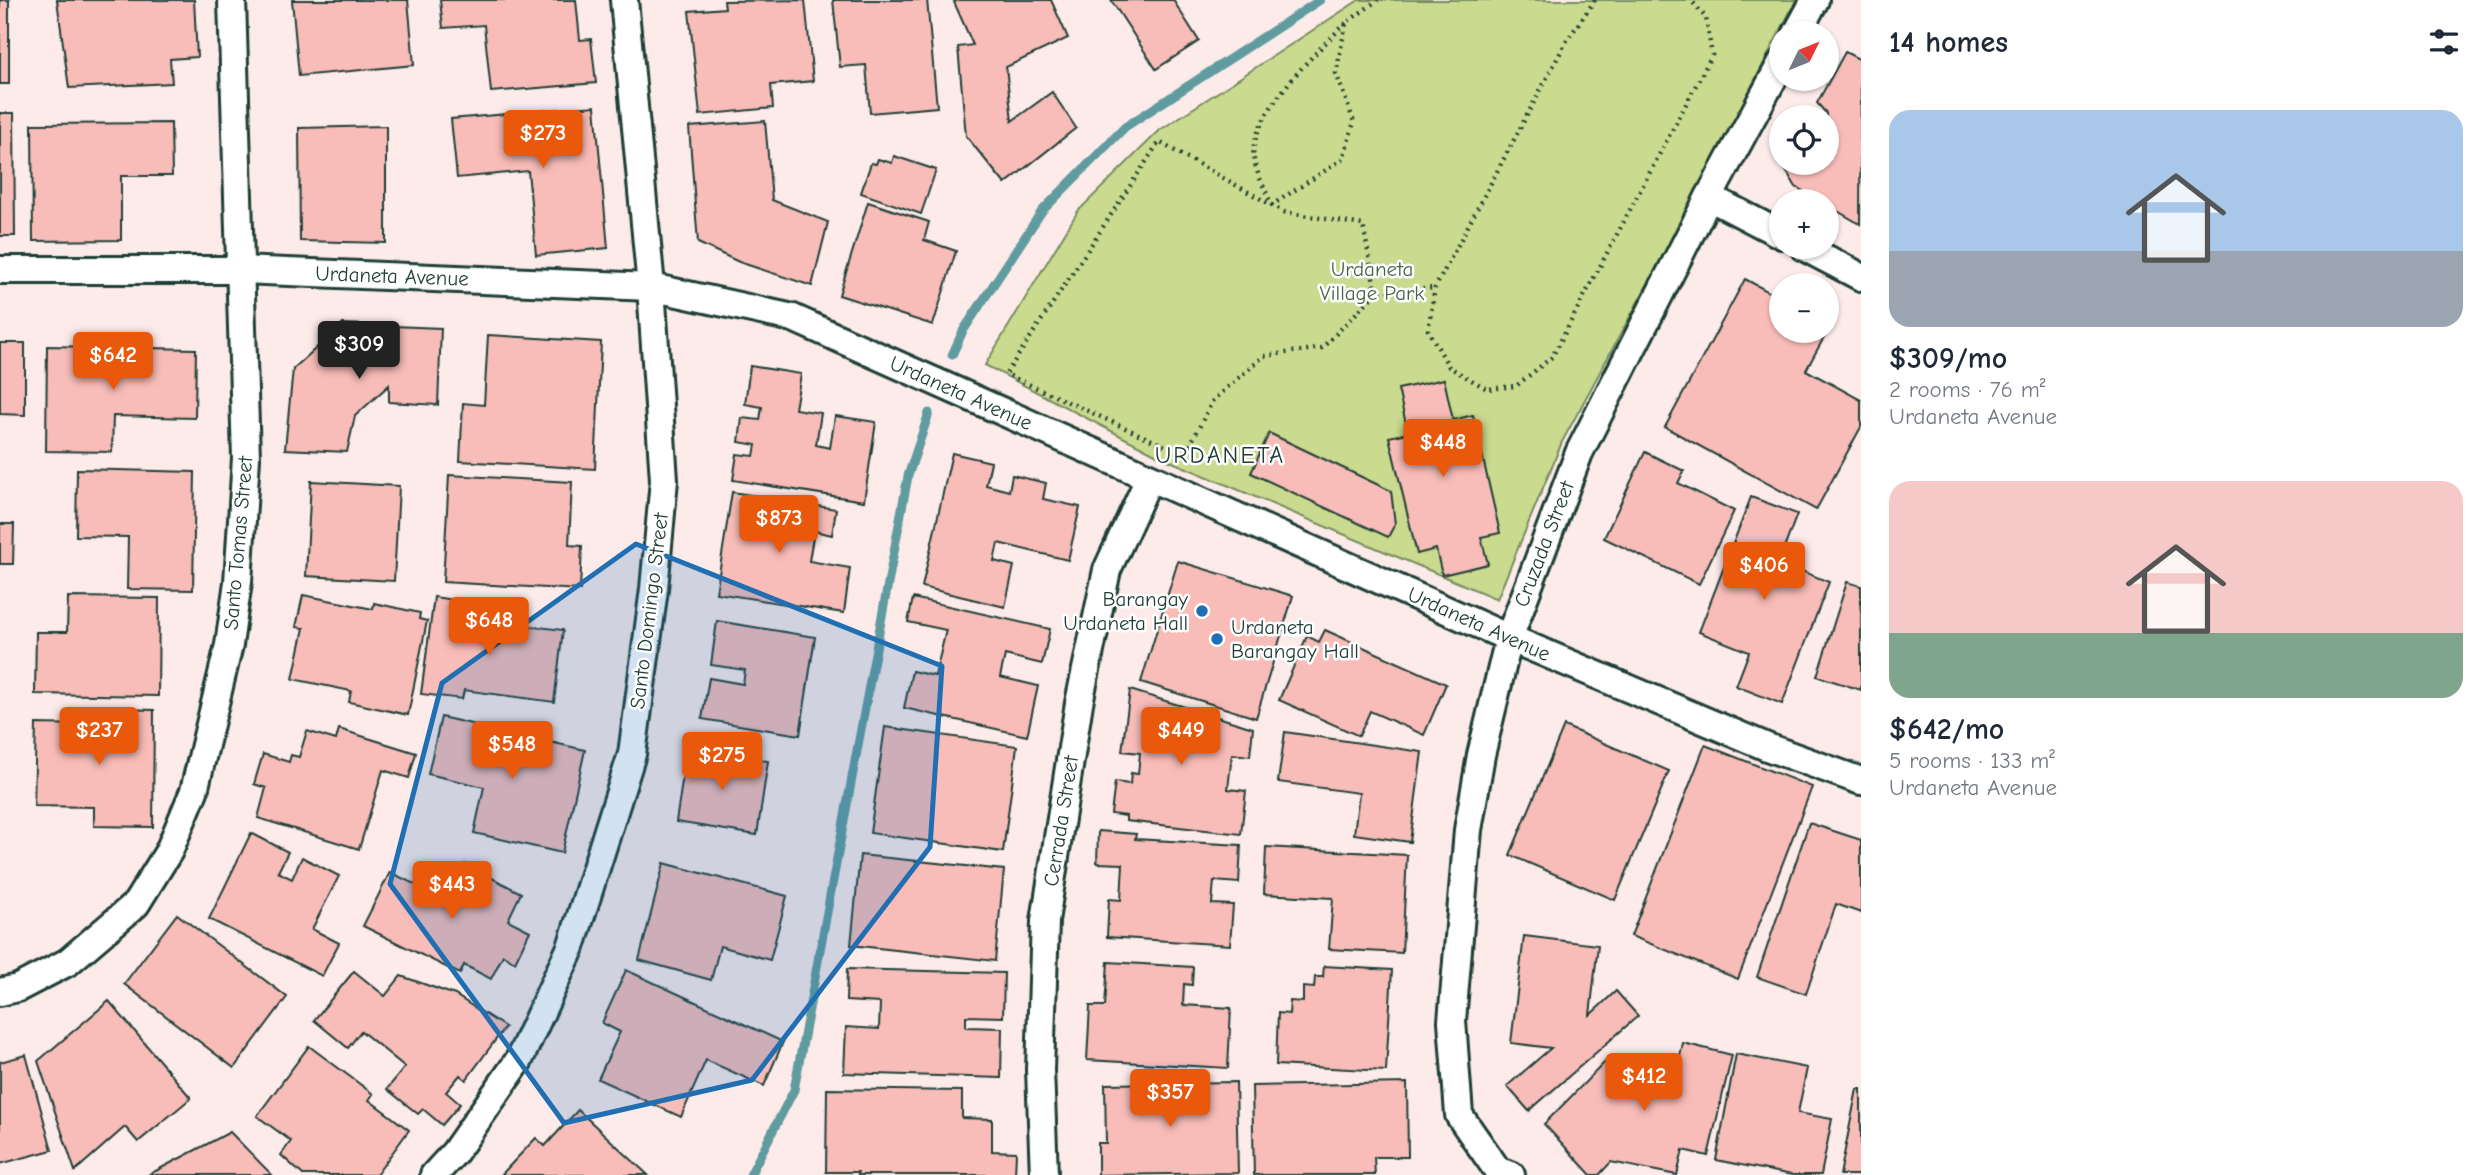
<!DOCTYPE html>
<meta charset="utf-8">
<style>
:root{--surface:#fff;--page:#f6f6f7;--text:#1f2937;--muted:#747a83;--accent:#ea580c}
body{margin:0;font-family:"Comic Neue",sans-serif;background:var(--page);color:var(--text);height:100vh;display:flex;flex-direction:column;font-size:26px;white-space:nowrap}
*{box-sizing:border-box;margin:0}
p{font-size:23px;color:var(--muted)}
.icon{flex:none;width:38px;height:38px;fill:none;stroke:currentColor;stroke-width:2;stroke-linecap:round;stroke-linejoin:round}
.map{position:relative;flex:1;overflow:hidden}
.sheet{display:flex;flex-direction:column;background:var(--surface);width:630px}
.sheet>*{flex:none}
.needle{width:46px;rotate:47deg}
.tools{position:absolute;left:1769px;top:21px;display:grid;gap:14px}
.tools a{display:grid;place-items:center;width:70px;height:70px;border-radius:50%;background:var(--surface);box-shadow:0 2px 5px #0004;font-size:35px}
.price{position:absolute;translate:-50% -60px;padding:0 16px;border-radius:7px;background:var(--accent);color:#fff;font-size:23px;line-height:46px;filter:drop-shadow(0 2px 4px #0008)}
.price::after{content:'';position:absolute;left:50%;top:42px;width:21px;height:16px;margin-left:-10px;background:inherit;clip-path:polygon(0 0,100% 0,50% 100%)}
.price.selected{background:#222;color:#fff}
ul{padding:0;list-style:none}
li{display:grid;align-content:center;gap:14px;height:371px;padding:0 28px}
li span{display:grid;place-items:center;height:217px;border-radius:21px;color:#555}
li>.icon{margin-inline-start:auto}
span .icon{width:126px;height:126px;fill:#fffc;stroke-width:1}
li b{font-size:30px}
h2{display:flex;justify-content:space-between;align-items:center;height:84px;padding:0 28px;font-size:30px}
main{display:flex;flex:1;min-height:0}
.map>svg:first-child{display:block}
.green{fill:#cada8e;stroke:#748c61;stroke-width:2}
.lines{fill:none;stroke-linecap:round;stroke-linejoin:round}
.stream{stroke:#5f9b9f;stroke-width:9}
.building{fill:#f9bdb9;stroke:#1f3d34;stroke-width:2}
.street-casing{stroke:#1f3d34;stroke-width:32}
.path{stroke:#1f3d34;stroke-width:4.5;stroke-dasharray:2 5;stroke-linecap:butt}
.street{stroke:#fff;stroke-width:26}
.marked{fill:#1f6fb2;fill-opacity:0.2;stroke:#1f6fb2;stroke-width:5;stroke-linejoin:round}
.poi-dot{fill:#1f6fb2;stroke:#fff;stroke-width:2.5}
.labels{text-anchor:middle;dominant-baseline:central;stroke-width:5;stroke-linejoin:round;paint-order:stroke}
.park-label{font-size:21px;fill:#4a644a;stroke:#fff}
.street-label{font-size:21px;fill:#1f3d34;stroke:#fff}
.poi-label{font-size:21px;fill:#1f3d34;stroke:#fff;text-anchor:end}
.quarter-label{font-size:24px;letter-spacing:2px;fill:#1f3d34;stroke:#fff}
</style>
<main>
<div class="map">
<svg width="1861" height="1175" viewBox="0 0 1861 1175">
<rect width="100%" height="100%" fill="#fdebea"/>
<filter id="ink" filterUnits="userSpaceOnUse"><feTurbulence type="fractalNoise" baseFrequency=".0143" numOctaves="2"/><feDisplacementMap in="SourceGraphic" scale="14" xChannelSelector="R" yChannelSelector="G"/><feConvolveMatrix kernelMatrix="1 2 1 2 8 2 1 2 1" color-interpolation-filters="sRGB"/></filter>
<g filter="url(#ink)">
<path class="green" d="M 1359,0 L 1796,0 L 1703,182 L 1562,442 L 1497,599 L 1163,458 L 985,365 L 1078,211 L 1160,130 Z"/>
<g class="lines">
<g class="stream">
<path d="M 952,355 L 963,331 L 1042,211 L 1125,127 L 1320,0"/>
<path d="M 750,1175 L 794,1090 L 908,476 L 929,413"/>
</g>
</g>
<g class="building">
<rect x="0" y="0" width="9" height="84"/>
<path d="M 57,0 L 194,0 L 197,57 L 170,59 L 172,83 L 69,88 Z"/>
<path d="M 292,0 L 408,0 L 414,65 L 299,76 Z"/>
<path d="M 440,0 L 576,0 L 580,40 L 591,39 L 596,83 L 491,92 L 484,25 L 443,28 Z"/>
<path d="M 805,0 L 813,81 L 771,85 L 773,108 L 700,115 L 689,11 L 725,8 L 724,1 Z"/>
<path d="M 833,0 L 927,0 L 937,107 L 870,113 L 866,65 L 840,67 Z"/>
<path d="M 958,0 L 1051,0 L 1068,38 L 1006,67 L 1012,121 L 1052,92 L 1076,128 L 1005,184 L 966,136 L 958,47 L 973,45 L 954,2 Z"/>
<path d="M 1111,0 L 1173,0 L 1199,41 L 1156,69 Z"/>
<path d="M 1845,52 L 1861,60 L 1860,224 L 1827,205 L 1827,201 L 1821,201 L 1796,187 L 1782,164 L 1827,163 L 1826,113 L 1817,103 Z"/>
<path d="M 595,106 L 608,248 L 536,255 L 528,171 L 457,178 L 451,119 Z"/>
<path d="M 0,113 L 14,113 L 15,236 L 0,236 Z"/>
<path d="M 765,121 L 772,200 L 828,222 L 812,286 L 739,262 L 698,243 L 689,127 Z"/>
<path d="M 171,123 L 172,176 L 121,176 L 121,240 L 33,241 L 32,124 Z"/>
<path d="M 386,126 L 386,243 L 300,241 L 299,128 Z"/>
<path d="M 894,156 L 936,170 L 921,214 L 861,193 L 871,163 L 876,164 L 878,159 L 892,163 Z"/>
<path d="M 868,202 L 929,222 L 924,240 L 956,251 L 933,325 L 839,295 Z"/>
<path d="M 1745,279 L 1782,299 L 1782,331 L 1827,331 L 1827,323 L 1831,325 L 1806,370 L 1861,400 L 1861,427 L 1816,510 L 1665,427 Z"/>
<path d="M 343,324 L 441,328 L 438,405 L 389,402 L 389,385 L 355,416 L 347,452 L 285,449 L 293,369 Z"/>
<path d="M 488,335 L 601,342 L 595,469 L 460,461 L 463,403 L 484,405 Z"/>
<path d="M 0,343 L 25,343 L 25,415 L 0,414 Z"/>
<path d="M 47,346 L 196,349 L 195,418 L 113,416 L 112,452 L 46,451 Z"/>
<path d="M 750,366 L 801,374 L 795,409 L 821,413 L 816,445 L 830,448 L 835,416 L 876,422 L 864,501 L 733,480 L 737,454 L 754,456 L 756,445 L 739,442 L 742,418 L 760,420 L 762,407 L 745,404 Z"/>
<path d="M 1444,379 L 1453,420 L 1473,415 L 1500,533 L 1481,537 L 1488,564 L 1442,575 L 1436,549 L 1417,554 L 1389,437 L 1408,433 L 1398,389 Z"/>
<path d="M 1269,433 L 1391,491 L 1395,524 L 1388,537 L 1251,473 Z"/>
<path d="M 1645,452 L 1684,471 L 1678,483 L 1734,511 L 1699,584 L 1604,538 Z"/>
<path d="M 952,453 L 991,462 L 986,485 L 1009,491 L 1012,475 L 1046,483 L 1043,499 L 1080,507 L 1068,560 L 998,543 L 994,561 L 1014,566 L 1005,607 L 922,587 Z"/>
<path d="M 77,469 L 195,472 L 193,590 L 127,589 L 128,537 L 76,536 Z"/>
<path d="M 449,475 L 572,482 L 569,545 L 582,546 L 580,590 L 443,582 Z"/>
<path d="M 311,481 L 399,486 L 394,581 L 306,576 Z"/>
<path d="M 732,492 L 836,509 L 832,535 L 814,531 L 809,561 L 850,568 L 844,613 L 716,593 Z"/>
<path d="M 1751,497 L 1797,514 L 1779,562 L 1829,582 L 1782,704 L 1736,686 L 1749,652 L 1699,632 Z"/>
<path d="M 0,524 L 14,524 L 13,564 L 0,564 Z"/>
<path d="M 1178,561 L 1293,596 L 1256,718 L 1141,682 Z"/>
<path d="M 1847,582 L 1861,586 L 1861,690 L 1817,676 Z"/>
<path d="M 303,595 L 373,609 L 374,603 L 420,613 L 419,619 L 427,621 L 408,715 L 349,702 L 351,691 L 293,679 L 304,628 L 296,627 Z"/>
<path d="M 68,597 L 159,598 L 158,696 L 35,694 L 36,632 L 67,632 Z"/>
<path d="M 434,597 L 473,603 L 469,641 L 482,643 L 484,620 L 563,630 L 554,702 L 464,690 L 462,699 L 421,694 Z"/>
<path d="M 913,598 L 1050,629 L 1042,664 L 1005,655 L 1000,677 L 1038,686 L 1027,736 L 904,708 L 912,671 L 935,676 L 946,630 L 908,622 Z"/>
<path d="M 717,621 L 815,637 L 800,735 L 702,719 L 709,678 L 743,684 L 745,670 L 711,665 Z"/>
<path d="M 1325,630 L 1446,684 L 1424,735 L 1370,711 L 1359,736 L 1279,700 L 1307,636 L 1319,642 Z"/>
<path d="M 1130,690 L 1253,728 L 1250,756 L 1232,754 L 1228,789 L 1246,791 L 1241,834 L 1126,821 L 1126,816 L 1111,814 L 1115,782 L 1130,784 L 1131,773 L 1138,774 L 1140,753 L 1122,751 Z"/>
<path d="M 89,708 L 154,710 L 153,827 L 94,826 L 94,807 L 34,806 L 36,724 L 89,725 Z"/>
<path d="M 441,717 L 585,750 L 562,853 L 474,833 L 484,787 L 428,774 Z"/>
<path d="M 1564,726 L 1669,771 L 1615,900 L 1510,855 Z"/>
<path d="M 885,727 L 1017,746 L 1003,852 L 870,833 Z"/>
<path d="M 339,729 L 416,753 L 409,778 L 383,770 L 359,849 L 258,818 L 266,788 L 254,784 L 263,754 L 289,762 L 291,755 L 299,757 L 307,731 L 336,740 Z"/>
<path d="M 1285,732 L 1422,752 L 1410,842 L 1354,834 L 1359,793 L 1278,782 Z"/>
<path d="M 1705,745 L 1812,787 L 1738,979 L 1631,936 Z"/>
<path d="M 687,748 L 768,761 L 757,835 L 676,822 Z"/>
<path d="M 1809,823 L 1861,840 L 1861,913 L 1836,904 L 1806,994 L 1757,977 Z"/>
<path d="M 1098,831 L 1136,834 L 1135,839 L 1241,845 L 1239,883 L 1214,881 L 1212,904 L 1233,905 L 1230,945 L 1107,937 L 1109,899 L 1121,900 L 1123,864 L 1097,863 Z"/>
<path d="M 251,833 L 288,852 L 278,872 L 292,879 L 302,857 L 339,876 L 312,929 L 339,943 L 322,976 L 209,919 Z"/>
<path d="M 1266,847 L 1407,855 L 1402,953 L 1329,949 L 1333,898 L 1264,894 Z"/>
<path d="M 860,855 L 1004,870 L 995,961 L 851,945 Z"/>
<path d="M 664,863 L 787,896 L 770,960 L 720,946 L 711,980 L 639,960 Z"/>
<path d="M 465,864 L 521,893 L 508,920 L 530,931 L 515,962 L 503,955 L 491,979 L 464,965 L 460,974 L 363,926 L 390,872 L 447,900 Z"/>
<path d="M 177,914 L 287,997 L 234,1068 L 124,984 Z"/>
<path d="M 1524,936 L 1598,945 L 1590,1015 L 1616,991 L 1638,1016 L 1529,1111 L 1507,1086 L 1551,1048 L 1511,1043 Z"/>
<path d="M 1108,962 L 1193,967 L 1192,985 L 1184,984 L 1183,1005 L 1231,1008 L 1228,1068 L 1087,1060 L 1090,1006 L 1105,1006 Z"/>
<path d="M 1324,966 L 1392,970 L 1386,1071 L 1276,1065 L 1278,1013 L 1289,1014 L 1290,1001 L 1303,1002 L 1303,987 L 1314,988 L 1315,977 L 1323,977 Z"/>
<path d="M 847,969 L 1004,973 L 1003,1017 L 966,1016 L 966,1027 L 1002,1028 L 1001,1078 L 844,1073 L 846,1027 L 879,1029 L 880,1003 L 846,1001 Z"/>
<path d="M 626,970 L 783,1042 L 764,1086 L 706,1060 L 681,1117 L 598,1079 L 620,1032 L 602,1023 Z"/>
<path d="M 354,971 L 385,996 L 401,976 L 455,995 L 505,1027 L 466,1080 L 460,1075 L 446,1092 L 460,1104 L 442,1125 L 423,1109 L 418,1114 L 387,1089 L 405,1067 L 361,1031 L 348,1048 L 314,1020 Z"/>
<path d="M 109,1001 L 191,1098 L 138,1142 L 125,1127 L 75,1171 L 38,1061 Z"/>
<path d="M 1683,1043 L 1732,1055 L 1708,1156 L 1683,1150 L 1677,1175 L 1611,1162 L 1599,1175 L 1591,1175 L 1544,1124 L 1609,1058 L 1676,1074 Z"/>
<path d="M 309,1046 L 373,1094 L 369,1100 L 409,1130 L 376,1175 L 303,1175 L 281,1155 L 291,1141 L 257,1116 Z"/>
<path d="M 1736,1054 L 1807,1068 L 1798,1113 L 1832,1119 L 1821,1175 L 1792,1175 L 1716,1160 Z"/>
<path d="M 26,1055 L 52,1150 L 0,1164 L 0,1062 Z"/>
<path d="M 1236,1082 L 1238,1173 L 1098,1175 L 1098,1143 L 1106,1143 L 1105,1084 Z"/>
<path d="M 1407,1083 L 1408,1157 L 1374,1157 L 1375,1175 L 1254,1175 L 1252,1086 Z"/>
<path d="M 827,1089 L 962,1091 L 962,1118 L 992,1119 L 992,1151 L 1016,1152 L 1015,1175 L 858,1175 L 858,1172 L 826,1172 Z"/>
<path d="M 1857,1089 L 1861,1089 L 1861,1175 L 1840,1175 Z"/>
<path d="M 578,1110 L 648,1175 L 501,1175 L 536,1138 L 545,1146 Z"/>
<path d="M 230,1132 L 272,1175 L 148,1175 Z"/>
</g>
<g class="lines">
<defs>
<g id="street">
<path d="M 1797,33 L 1815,0"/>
<path d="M 1709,197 L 1782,235"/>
<path d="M 1804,247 L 1861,277"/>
<path d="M 0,270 L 241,270 L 651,287 L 793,318 L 1509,638 L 1767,747 L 1861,781"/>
<path d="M 0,992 L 18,988 L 68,962 L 136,904 L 169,851 L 194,791 L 229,645 L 238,582 L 246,458 L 232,0"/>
<path d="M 434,1175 L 455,1152 L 519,1060 L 571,947 L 632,754 L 654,589 L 664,480 L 651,287 L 624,0"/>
<path d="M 1044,1175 L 1040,1070 L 1045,921 L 1079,703 L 1107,570 L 1149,479"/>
<path d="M 1511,1175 L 1498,1171 L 1459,1115 L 1452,1021 L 1468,830 L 1481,755 L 1509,638 L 1579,453 L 1709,197 L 1782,62"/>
</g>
</defs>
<use href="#street" class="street-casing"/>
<g class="path">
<path d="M 1595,0 L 1566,42 L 1435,288 L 1428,330 L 1449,367 L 1487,389 L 1516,386 L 1552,357 L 1712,55 L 1706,18 L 1691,0"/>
<path d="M 1346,23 C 1319,49 1246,118 1254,160 C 1257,175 1266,191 1272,205 L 1343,159 L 1354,122 L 1336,73 L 1346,23 L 1378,0"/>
<path d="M 1376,293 L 1322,348 L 1264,356 L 1213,400 L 1185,455 L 1006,374 L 1159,142 L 1284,212 L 1363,225 L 1376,293 L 1435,288"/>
</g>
<use href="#street" class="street"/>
</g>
</g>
<path class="marked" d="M 636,544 L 942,666 L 930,847 L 752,1080 L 564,1123 L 390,884 L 442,683 Z"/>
<g class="poi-dot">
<circle cx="1202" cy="611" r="7"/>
<circle cx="1217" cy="639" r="7"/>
</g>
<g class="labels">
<g class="park-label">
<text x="1372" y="269">Urdaneta<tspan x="1372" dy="24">Village Park</tspan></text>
</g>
<g class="street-label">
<text transform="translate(392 276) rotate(2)">Urdaneta Avenue</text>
<text transform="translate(961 393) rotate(24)">Urdaneta Avenue</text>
<text transform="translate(238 543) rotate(-85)">Santo Tomas Street</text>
<text transform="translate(1544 544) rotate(-69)">Cruzada Street</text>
<text transform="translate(649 611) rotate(-83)">Santo Domingo Street</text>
<text transform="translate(1479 624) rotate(24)">Urdaneta Avenue</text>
<text transform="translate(1061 821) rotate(-81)">Cerrada Street</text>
</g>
<g class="poi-label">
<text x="1188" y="599">Barangay<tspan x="1188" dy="24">Urdaneta Hall</tspan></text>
<text x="1231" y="627" text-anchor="start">Urdaneta<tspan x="1231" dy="24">Barangay Hall</tspan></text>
</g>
<g class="quarter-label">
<text x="1220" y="455">URDANETA</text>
</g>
</g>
</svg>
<div class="tools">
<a><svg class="needle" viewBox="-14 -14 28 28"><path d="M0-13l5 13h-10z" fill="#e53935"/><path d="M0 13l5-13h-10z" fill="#747a83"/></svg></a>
<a><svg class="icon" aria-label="locate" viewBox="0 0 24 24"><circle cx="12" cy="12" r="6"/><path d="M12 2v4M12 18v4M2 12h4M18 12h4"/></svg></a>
<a>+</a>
<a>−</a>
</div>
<b class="price" style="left:543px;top:170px">$273</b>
<b class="price selected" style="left:359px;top:381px">$309</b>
<b class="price" style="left:113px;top:392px">$642</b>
<b class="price" style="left:1443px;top:479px">$448</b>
<b class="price" style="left:779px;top:555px">$873</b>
<b class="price" style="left:1764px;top:602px">$406</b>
<b class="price" style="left:489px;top:657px">$648</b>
<b class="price" style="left:99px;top:767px">$237</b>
<b class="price" style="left:1181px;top:767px">$449</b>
<b class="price" style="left:512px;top:781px">$548</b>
<b class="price" style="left:722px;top:792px">$275</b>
<b class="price" style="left:452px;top:921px">$443</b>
<b class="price" style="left:1644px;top:1113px">$412</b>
<b class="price" style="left:1170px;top:1129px">$357</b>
</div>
<section class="sheet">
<h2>14 homes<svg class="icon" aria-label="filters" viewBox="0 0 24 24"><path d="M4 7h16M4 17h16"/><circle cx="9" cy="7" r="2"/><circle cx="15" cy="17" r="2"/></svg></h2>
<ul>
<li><span style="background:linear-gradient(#a9c7e8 65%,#9aa5b1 0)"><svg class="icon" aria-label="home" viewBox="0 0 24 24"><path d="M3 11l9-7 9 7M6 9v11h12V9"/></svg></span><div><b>$309/mo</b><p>2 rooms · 76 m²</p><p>Urdaneta Avenue</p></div></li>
<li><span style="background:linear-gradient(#f6c9c9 70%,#7fa58c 0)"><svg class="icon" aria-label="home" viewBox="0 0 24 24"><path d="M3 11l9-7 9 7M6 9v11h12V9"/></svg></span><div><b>$642/mo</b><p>5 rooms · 133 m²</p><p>Urdaneta Avenue</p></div></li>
</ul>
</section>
</main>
